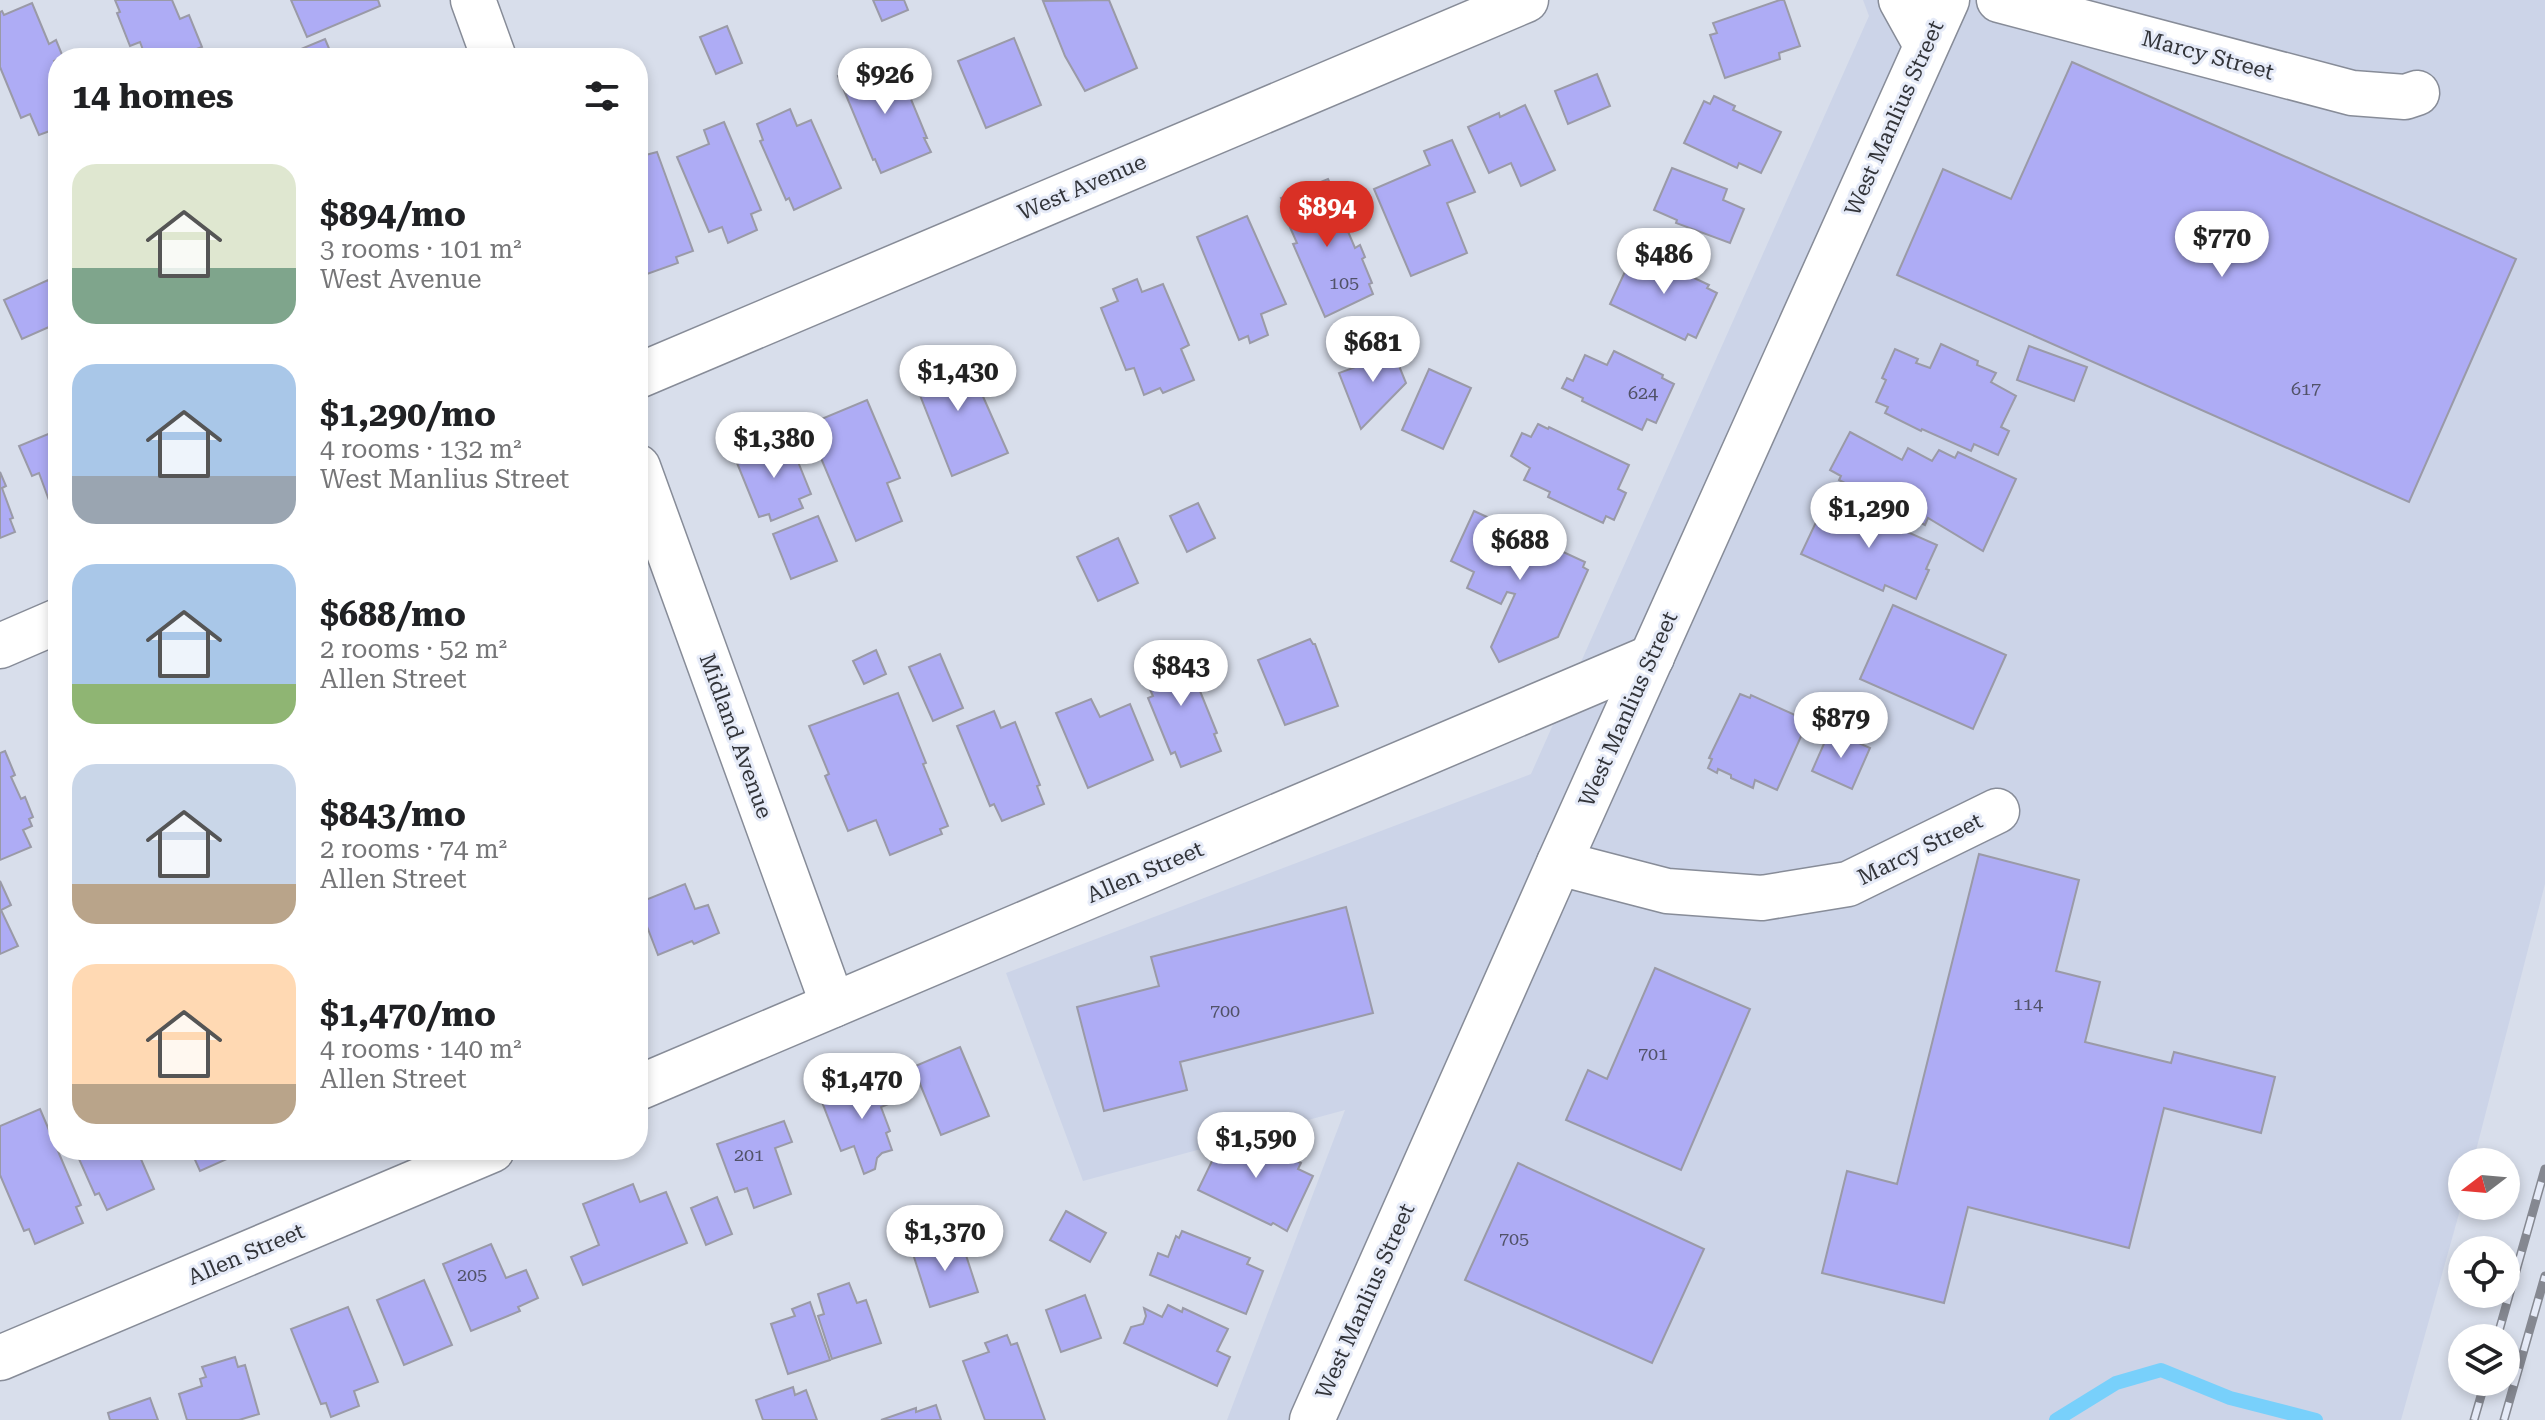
<!DOCTYPE html>
<meta charset="utf-8">
<style>
:root{--surface:#fff;--page:#f2f2f2;--text:#202124;--muted:#757577;--accent:#d93025}
body{margin:0;font-family:"Roboto Serif",serif;background:var(--page);color:var(--text);height:100vh;display:flex;flex-direction:column;font-size:30px;white-space:nowrap}
*{box-sizing:border-box;margin:0}
p{font-size:26px;color:var(--muted)}
.icon{flex:none;width:44px;height:44px;fill:none;stroke:currentColor;stroke-width:2;stroke-linecap:round;stroke-linejoin:round}
.map{position:relative;flex:1;overflow:hidden}
.sheet{position:absolute;left:48px;top:48px;width:600px;height:1112px;display:flex;flex-direction:column;background:var(--surface);border-radius:32px;box-shadow:0 4px 12px #0003}
.sheet>*{flex:none}
.needle{width:52px;rotate:254deg}
.controls{position:absolute;left:2448px;top:1148px;display:grid;gap:16px}
.controls a{display:grid;place-items:center;width:72px;height:72px;border-radius:50%;background:var(--surface);box-shadow:0 4px 12px #0003;font-size:40px}
.price{position:absolute;translate:-50% -68px;padding:0 18px;border-radius:28px;background:#fff;color:#222;font-size:26px;line-height:52px;filter:drop-shadow(0 2px 4px #0008)}
.price::after{content:'';position:absolute;left:50%;top:48px;width:24px;height:18px;margin-left:-12px;background:inherit;clip-path:polygon(0 0,100% 0,50% 100%)}
.price.on{background:var(--accent);color:#fff}
ul{padding:0;list-style:none}
li{display:flex;align-items:center;gap:24px;height:200px;padding:0 24px}
li span{display:grid;place-items:center;flex:none;width:224px;height:160px;border-radius:24px;color:#555}
li>.icon{margin-inline-start:auto}
span .icon{width:96px;height:96px;fill:#fffc;stroke-width:1}
li b{font-size:34px}
h2{display:flex;justify-content:space-between;align-items:center;height:96px;padding:0 24px;font-size:34px}
.map>svg:first-child{display:block}
.built{fill:#ccd4e8}
.lines{fill:none;stroke-linecap:round;stroke-linejoin:round}
.stream{stroke:#78d0fb;stroke-width:14}
.building{fill:#aeacf5;stroke:#9a9aa7;stroke-width:2}
.minor-casing{stroke:#878c98;stroke-width:47}
.major-casing{stroke:#878c98;stroke-width:47}
.minor{stroke:#fff;stroke-width:44}
.major{stroke:#fff;stroke-width:44}
.rail-casing{stroke:#858891;stroke-width:9}
.rail{stroke:#e6ebf8;stroke-width:6;stroke-dasharray:18;stroke-linecap:butt}
.labels{text-anchor:middle;dominant-baseline:central;stroke-width:6;stroke-linejoin:round;paint-order:stroke}
.number-label{font-size:18px;fill:#515268}
.street-label{font-size:22px;fill:#323439;stroke:#e6ebf8}
</style>
<div class="map">
<svg width="2545" height="1420" viewBox="0 0 2545 1420">
<rect width="100%" height="100%" fill="#d8deeb"/>
<path class="built" d="M 1863,0 L 2545,0 L 2545,884 L 2473,1162 L 2462,1162 L 2462,1203 L 2401,1420 L 1227,1420 L 1345,1110 L 1083,1181 L 1006,973 L 1531,774 L 1869,16 Z"/>
<g class="lines">
<path class="stream" d="M 2056,1420 L 2116,1383 L 2161,1370 L 2230,1398 L 2316,1420"/>
</g>
<g class="building">
<path d="M 115,0 L 172,0 L 180,19 L 189,15 L 202,47 L 173,58 L 146,58 L 140,42 L 130,46 L 117,13 L 120,12 Z"/>
<path d="M 291,0 L 378,0 L 380,6 L 307,37 Z"/>
<path d="M 873,0 L 904,0 L 908,10 L 882,21 Z"/>
<path d="M 1109,0 L 1137,68 L 1085,91 L 1065,56 L 1043,1 Z"/>
<path d="M 1780,0 L 1784,0 L 1800,46 L 1779,53 L 1780,59 L 1725,78 L 1710,35 L 1717,33 L 1713,23 Z"/>
<path d="M 32,3 L 49,44 L 56,40 L 63,57 L 54,61 L 58,71 L 58,128 L 39,135 L 30,114 L 21,118 L 0,67 L 0,12 L 2,11 L 4,15 Z"/>
<path d="M 727,26 L 742,63 L 716,74 L 700,37 Z"/>
<path d="M 1014,38 L 1041,105 L 986,128 L 958,61 Z"/>
<path d="M 325,39 L 333,58 L 282,58 L 282,57 Z"/>
<path d="M 2072,62 L 2516,259 L 2409,502 L 1897,275 L 1943,169 L 2011,199 Z"/>
<path d="M 896,63 L 927,138 L 924,138 L 931,152 L 881,173 L 875,159 L 873,160 L 838,76 L 867,65 L 871,74 Z"/>
<path d="M 1597,74 L 1610,106 L 1568,124 L 1555,91 Z"/>
<path d="M 1714,96 L 1735,106 L 1733,110 L 1781,132 L 1761,173 L 1739,163 L 1737,168 L 1684,143 L 1704,101 L 1710,104 Z"/>
<path d="M 1525,105 L 1555,170 L 1521,186 L 1511,163 L 1489,173 L 1468,127 L 1499,113 L 1500,117 Z"/>
<path d="M 790,109 L 797,126 L 811,120 L 841,188 L 794,210 L 789,198 L 786,200 L 760,141 L 763,140 L 757,124 Z"/>
<path d="M 724,122 L 761,210 L 751,214 L 757,230 L 728,243 L 722,227 L 709,232 L 677,157 L 709,144 L 704,130 Z"/>
<path d="M 1452,140 L 1475,192 L 1447,203 L 1467,253 L 1411,276 L 1374,189 L 1430,165 L 1424,151 Z"/>
<path d="M 657,152 L 693,251 L 676,257 L 678,263 L 647,274 L 642,260 L 638,260 L 638,157 Z"/>
<path d="M 1672,168 L 1727,189 L 1723,200 L 1744,209 L 1730,243 L 1676,223 L 1677,220 L 1654,210 Z"/>
<path d="M 1328,179 L 1335,195 L 1331,197 L 1342,223 L 1344,222 L 1355,248 L 1360,245 L 1365,257 L 1362,259 L 1372,283 L 1369,284 L 1373,294 L 1325,317 L 1293,244 L 1297,243 L 1285,216 L 1288,215 L 1281,198 Z"/>
<path d="M 1247,216 L 1286,304 L 1261,314 L 1268,335 L 1250,343 L 1248,336 L 1239,340 L 1197,237 Z"/>
<path d="M 1635,250 L 1709,285 L 1707,288 L 1717,293 L 1696,338 L 1688,334 L 1685,340 L 1610,304 Z"/>
<path d="M 1137,279 L 1142,292 L 1163,284 L 1189,345 L 1181,349 L 1194,380 L 1163,393 L 1160,388 L 1144,395 L 1134,368 L 1126,370 L 1101,308 L 1118,301 L 1113,289 Z"/>
<path d="M 48,280 L 58,302 L 58,323 L 22,339 L 4,300 Z"/>
<path d="M 1941,344 L 1978,361 L 1977,365 L 1996,373 L 1991,382 L 2016,396 L 2001,427 L 2009,431 L 1998,455 L 1974,444 L 1971,451 L 1922,429 L 1921,431 L 1885,413 L 1888,407 L 1876,402 L 1886,380 L 1882,378 L 1895,349 L 1918,359 L 1916,363 L 1930,368 Z"/>
<path d="M 1391,346 L 1406,383 L 1361,429 L 1339,373 L 1372,361 L 1370,355 Z"/>
<path d="M 2029,346 L 2087,367 L 2074,401 L 2017,380 Z"/>
<path d="M 962,349 L 1008,453 L 952,476 L 910,370 Z"/>
<path d="M 1614,351 L 1663,375 L 1662,378 L 1674,384 L 1656,423 L 1647,419 L 1642,430 L 1582,401 L 1583,398 L 1562,388 L 1567,378 L 1573,381 L 1585,355 L 1607,365 Z"/>
<path d="M 1429,369 L 1471,388 L 1443,449 L 1402,430 Z"/>
<path d="M 867,400 L 900,478 L 887,483 L 902,521 L 856,541 L 807,425 Z"/>
<path d="M 1538,424 L 1548,429 L 1549,427 L 1629,465 L 1618,489 L 1626,493 L 1614,520 L 1606,516 L 1603,523 L 1548,497 L 1550,492 L 1524,480 L 1530,468 L 1511,456 L 1522,433 L 1531,437 Z"/>
<path d="M 58,430 L 58,500 L 50,503 L 39,473 L 32,476 L 19,446 Z"/>
<path d="M 1850,432 L 1902,460 L 1908,448 L 1932,461 L 1939,450 L 1955,458 L 1958,452 L 2016,479 L 1983,551 L 1928,518 L 1925,525 L 1839,480 L 1841,476 L 1830,470 Z"/>
<path d="M 771,441 L 774,448 L 790,442 L 811,494 L 799,499 L 803,508 L 771,521 L 769,514 L 759,517 L 737,463 L 750,458 L 747,450 Z"/>
<path d="M 0,472 L 6,486 L 2,488 L 13,518 L 10,519 L 15,532 L 0,538 Z"/>
<path d="M 1826,501 L 1838,506 L 1838,504 L 1902,533 L 1903,530 L 1937,545 L 1926,569 L 1929,570 L 1916,599 L 1885,585 L 1883,591 L 1801,554 Z"/>
<path d="M 1198,503 L 1215,538 L 1187,552 L 1170,516 Z"/>
<path d="M 1474,511 L 1585,562 L 1583,567 L 1588,570 L 1558,637 L 1499,662 L 1491,647 L 1515,594 L 1507,592 L 1501,604 L 1467,588 L 1474,572 L 1451,561 Z"/>
<path d="M 818,516 L 837,561 L 791,579 L 773,534 Z"/>
<path d="M 1118,538 L 1138,583 L 1098,601 L 1077,557 Z"/>
<path d="M 1893,605 L 2006,655 L 1973,729 L 1860,679 Z"/>
<path d="M 1310,639 L 1313,644 L 1315,644 L 1338,706 L 1285,725 L 1258,660 Z"/>
<path d="M 1177,645 L 1182,656 L 1185,654 L 1217,733 L 1214,734 L 1221,751 L 1181,767 L 1175,752 L 1171,754 L 1148,698 L 1153,696 L 1145,679 L 1154,674 L 1148,657 Z"/>
<path d="M 876,650 L 886,674 L 864,684 L 853,661 Z"/>
<path d="M 940,654 L 963,708 L 933,721 L 909,667 Z"/>
<path d="M 898,693 L 926,763 L 923,764 L 948,826 L 940,829 L 942,834 L 890,855 L 876,820 L 848,831 L 825,776 L 829,774 L 809,726 Z"/>
<path d="M 1740,694 L 1750,698 L 1751,695 L 1797,716 L 1800,710 L 1811,714 L 1777,790 L 1755,780 L 1753,788 L 1731,778 L 1731,775 L 1718,769 L 1717,773 L 1708,768 L 1712,759 L 1709,758 Z"/>
<path d="M 1091,699 L 1100,717 L 1130,704 L 1153,760 L 1088,788 L 1056,713 Z"/>
<path d="M 994,711 L 1001,728 L 1015,722 L 1040,785 L 1037,786 L 1044,804 L 1002,821 L 994,804 L 990,806 L 957,726 Z"/>
<path d="M 1830,730 L 1870,748 L 1852,789 L 1812,771 Z"/>
<path d="M 5,751 L 15,775 L 11,777 L 21,799 L 25,797 L 33,817 L 29,819 L 32,826 L 23,830 L 31,847 L 0,860 L 0,753 Z"/>
<path d="M 1979,854 L 2079,880 L 2056,971 L 2100,982 L 2085,1042 L 2171,1063 L 2174,1052 L 2275,1077 L 2261,1133 L 2164,1108 L 2129,1248 L 1968,1207 L 1944,1303 L 1822,1273 L 1847,1171 L 1897,1184 Z"/>
<path d="M 0,881 L 11,905 L 1,910 L 18,946 L 0,954 Z"/>
<path d="M 685,884 L 695,909 L 708,905 L 719,933 L 694,944 L 692,941 L 658,955 L 638,903 Z"/>
<path d="M 1346,907 L 1373,1013 L 1180,1062 L 1187,1090 L 1104,1111 L 1077,1007 L 1159,986 L 1151,957 Z"/>
<path d="M 1655,968 L 1750,1009 L 1681,1170 L 1566,1120 L 1588,1070 L 1607,1079 Z"/>
<path d="M 960,1047 L 989,1116 L 941,1135 L 913,1067 Z"/>
<path d="M 888,1077 L 896,1101 L 881,1107 L 890,1131 L 886,1133 L 892,1150 L 882,1153 L 877,1158 L 875,1169 L 864,1174 L 854,1146 L 841,1151 L 822,1102 Z"/>
<path d="M 40,1109 L 81,1205 L 76,1207 L 83,1223 L 35,1244 L 29,1229 L 24,1231 L 0,1175 L 0,1126 Z"/>
<path d="M 784,1121 L 792,1142 L 775,1148 L 791,1194 L 754,1208 L 747,1188 L 735,1192 L 717,1144 Z"/>
<path d="M 1228,1128 L 1301,1163 L 1298,1169 L 1313,1176 L 1287,1231 L 1273,1223 L 1271,1225 L 1198,1190 Z"/>
<path d="M 75,1150 L 137,1150 L 154,1189 L 107,1210 L 99,1193 L 95,1195 Z"/>
<path d="M 186,1150 L 244,1150 L 245,1151 L 200,1171 L 192,1153 L 188,1155 Z"/>
<path d="M 1518,1163 L 1704,1249 L 1652,1363 L 1465,1280 Z"/>
<path d="M 633,1184 L 640,1202 L 666,1192 L 687,1243 L 583,1285 L 571,1257 L 599,1245 L 583,1204 Z"/>
<path d="M 717,1197 L 732,1234 L 706,1245 L 691,1208 Z"/>
<path d="M 1066,1211 L 1106,1233 L 1090,1262 L 1050,1240 Z"/>
<path d="M 1182,1231 L 1250,1258 L 1247,1264 L 1263,1271 L 1246,1314 L 1150,1275 L 1158,1253 L 1168,1257 L 1176,1236 L 1179,1238 Z"/>
<path d="M 961,1240 L 978,1292 L 930,1307 L 913,1254 Z"/>
<path d="M 491,1244 L 506,1278 L 526,1270 L 538,1298 L 518,1307 L 520,1311 L 471,1331 L 443,1264 Z"/>
<path d="M 424,1280 L 452,1345 L 404,1365 L 377,1300 Z"/>
<path d="M 849,1283 L 857,1303 L 866,1300 L 881,1343 L 832,1359 L 818,1316 L 824,1314 L 818,1294 Z"/>
<path d="M 1085,1295 L 1101,1338 L 1061,1352 L 1046,1310 Z"/>
<path d="M 810,1302 L 830,1360 L 788,1374 L 771,1324 L 795,1316 L 792,1309 Z"/>
<path d="M 1168,1305 L 1182,1312 L 1183,1308 L 1228,1329 L 1217,1351 L 1230,1357 L 1217,1386 L 1124,1343 L 1131,1327 L 1143,1324 L 1146,1316 L 1144,1308 L 1162,1317 Z"/>
<path d="M 348,1307 L 378,1382 L 354,1391 L 359,1406 L 331,1417 L 326,1403 L 321,1404 L 291,1329 Z"/>
<path d="M 1007,1335 L 1011,1345 L 1017,1343 L 1045,1420 L 985,1420 L 963,1361 L 989,1352 L 985,1343 Z"/>
<path d="M 235,1357 L 238,1367 L 245,1365 L 259,1414 L 239,1420 L 187,1420 L 179,1394 L 202,1386 L 200,1379 L 206,1377 L 202,1367 Z"/>
<path d="M 793,1387 L 795,1395 L 806,1390 L 817,1420 L 763,1420 L 756,1400 Z"/>
<path d="M 150,1398 L 158,1420 L 110,1420 L 108,1413 Z"/>
<path d="M 936,1405 L 941,1420 L 881,1420 L 916,1408 L 916,1412 Z"/>
</g>
<g class="lines">
<defs>
<g id="minor">
<path d="M 473,0 L 494,58"/>
<path d="M 1901,0 L 1926,45"/>
<path d="M 1999,0 L 2352,93 L 2405,97 L 2417,93"/>
<path d="M 638,376 L 1526,0"/>
<path d="M 638,467 L 833,1005"/>
<path d="M 0,646 L 58,621"/>
<path d="M 1559,863 L 1667,891 L 1762,898 L 1848,884 L 1997,811"/>
<path d="M 638,1088 L 1652,657"/>
<path d="M 0,1358 L 492,1150"/>
</g>
<path id="major" d="M 1312,1420 L 1559,863 L 1947,0"/>
</defs>
<use href="#minor" class="minor-casing"/>
<use href="#major" class="major-casing"/>
<use href="#minor" class="minor"/>
<use href="#major" class="major"/>
<defs>
<g id="rail">
<path d="M 2497,1338 L 2545,1169"/>
<path d="M 2474,1420 L 2485,1382"/>
<path d="M 2504,1420 L 2545,1276"/>
</g>
</defs>
<use href="#rail" class="rail-casing"/>
<use href="#rail" class="rail"/>
</g>
<g class="labels">
<g class="number-label">
<text x="1344" y="282">105</text>
<text x="2306" y="388">617</text>
<text x="1643" y="392">624</text>
<text x="2028" y="1003">114</text>
<text x="1225" y="1010">700</text>
<text x="1653" y="1053">701</text>
<text x="749" y="1154">201</text>
<text x="1514" y="1238">705</text>
<text x="472" y="1274">205</text>
</g>
<g class="street-label">
<text transform="translate(2208 55) rotate(15)">Marcy Street</text>
<text transform="translate(1894 118) rotate(-66)">West Manlius Street</text>
<text transform="translate(1082 187) rotate(-23)">West Avenue</text>
<text transform="translate(1628 709) rotate(-66)">West Manlius Street</text>
<text transform="translate(736 736) rotate(70)">Midland Avenue</text>
<text transform="translate(1920 849) rotate(-26)">Marcy Street</text>
<text transform="translate(1145 872) rotate(-23)">Allen Street</text>
<text transform="translate(246 1254) rotate(-23)">Allen Street</text>
<text transform="translate(1365 1301) rotate(-66)">West Manlius Street</text>
</g>
</g>
</svg>
<div class="controls">
<a><svg class="needle" viewBox="-14 -14 28 28"><path d="M0-13l5 13h-10z" fill="#e53935"/><path d="M0 13l5-13h-10z" fill="#757577"/></svg></a>
<a><svg class="icon" aria-label="locate" viewBox="0 0 24 24"><circle cx="12" cy="12" r="6"/><path d="M12 2v4M12 18v4M2 12h4M18 12h4"/></svg></a>
<a><svg class="icon" aria-label="layers" viewBox="0 0 24 24"><path d="M12 4l9 5-9 5-9-5zM3 14l9 5 9-5"/></svg></a>
</div>
<b class="price" style="left:885px;top:116px">$926</b>
<b class="price on" style="left:1327px;top:249px">$894</b>
<b class="price" style="left:2222px;top:279px">$770</b>
<b class="price" style="left:1664px;top:296px">$486</b>
<b class="price" style="left:1373px;top:384px">$681</b>
<b class="price" style="left:958px;top:413px">$1,430</b>
<b class="price" style="left:774px;top:480px">$1,380</b>
<b class="price" style="left:1869px;top:550px">$1,290</b>
<b class="price" style="left:1520px;top:582px">$688</b>
<b class="price" style="left:1181px;top:708px">$843</b>
<b class="price" style="left:1841px;top:760px">$879</b>
<b class="price" style="left:862px;top:1121px">$1,470</b>
<b class="price" style="left:1256px;top:1180px">$1,590</b>
<b class="price" style="left:945px;top:1273px">$1,370</b>
<section class="sheet">
<h2>14 homes<svg class="icon" aria-label="filters" viewBox="0 0 24 24"><path d="M4 7h16M4 17h16"/><circle cx="9" cy="7" r="2"/><circle cx="15" cy="17" r="2"/></svg></h2>
<ul>
<li><span style="background:linear-gradient(#dfe7d0 65%,#7fa58c 0)"><svg class="icon" aria-label="home" viewBox="0 0 24 24"><path d="M3 11l9-7 9 7M6 9v11h12V9"/></svg></span><div><b>$894/mo</b><p>3 rooms · 101 m²</p><p>West Avenue</p></div></li>
<li><span style="background:linear-gradient(#a9c7e8 70%,#9aa5b1 0)"><svg class="icon" aria-label="home" viewBox="0 0 24 24"><path d="M3 11l9-7 9 7M6 9v11h12V9"/></svg></span><div><b>$1,290/mo</b><p>4 rooms · 132 m²</p><p>West Manlius Street</p></div></li>
<li><span style="background:linear-gradient(#a9c7e8 75%,#8fb573 0)"><svg class="icon" aria-label="home" viewBox="0 0 24 24"><path d="M3 11l9-7 9 7M6 9v11h12V9"/></svg></span><div><b>$688/mo</b><p>2 rooms · 52 m²</p><p>Allen Street</p></div></li>
<li><span style="background:linear-gradient(#c9d6e8 75%,#b9a48a 0)"><svg class="icon" aria-label="home" viewBox="0 0 24 24"><path d="M3 11l9-7 9 7M6 9v11h12V9"/></svg></span><div><b>$843/mo</b><p>2 rooms · 74 m²</p><p>Allen Street</p></div></li>
<li><span style="background:linear-gradient(#ffd9b3 75%,#b9a48a 0)"><svg class="icon" aria-label="home" viewBox="0 0 24 24"><path d="M3 11l9-7 9 7M6 9v11h12V9"/></svg></span><div><b>$1,470/mo</b><p>4 rooms · 140 m²</p><p>Allen Street</p></div></li>
</ul>
</section>
</div>
